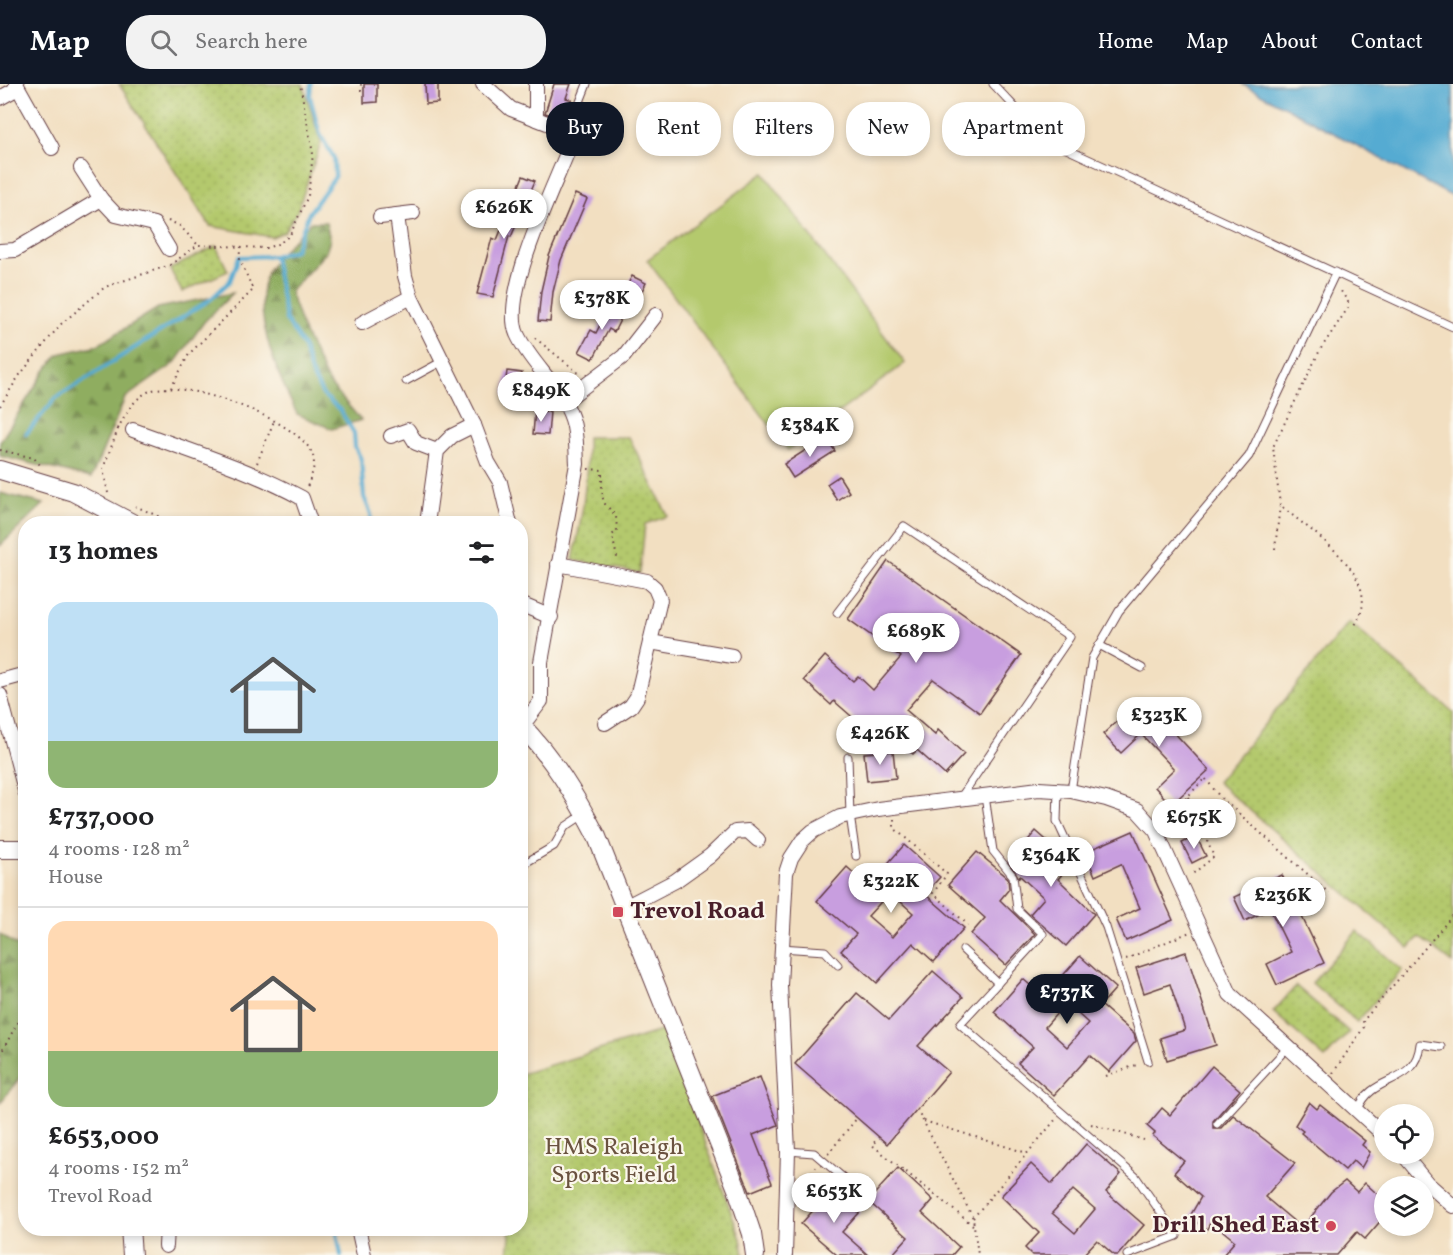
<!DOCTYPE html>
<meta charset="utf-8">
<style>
:root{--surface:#fff;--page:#f2f2f2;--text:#202124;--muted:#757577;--line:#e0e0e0;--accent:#111827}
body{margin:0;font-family:Vollkorn,serif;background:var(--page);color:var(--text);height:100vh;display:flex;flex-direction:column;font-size:22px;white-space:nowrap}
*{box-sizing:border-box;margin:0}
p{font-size:20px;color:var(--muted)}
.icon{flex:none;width:33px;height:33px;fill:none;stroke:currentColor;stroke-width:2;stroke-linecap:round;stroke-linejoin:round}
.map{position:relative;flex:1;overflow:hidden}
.details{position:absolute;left:18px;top:432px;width:510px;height:720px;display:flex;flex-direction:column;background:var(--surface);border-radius:24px;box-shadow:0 3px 9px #0003}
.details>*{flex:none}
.hud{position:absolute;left:546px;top:18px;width:570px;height:54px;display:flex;gap:12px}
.fabs{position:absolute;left:1374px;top:1020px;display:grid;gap:12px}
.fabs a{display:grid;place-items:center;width:60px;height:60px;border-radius:50%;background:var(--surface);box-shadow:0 3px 9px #0003;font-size:30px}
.price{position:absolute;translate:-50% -51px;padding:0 14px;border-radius:21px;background:#fff;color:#222;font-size:20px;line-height:39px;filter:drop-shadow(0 2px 3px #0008)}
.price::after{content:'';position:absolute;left:50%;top:36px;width:18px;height:14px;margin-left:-9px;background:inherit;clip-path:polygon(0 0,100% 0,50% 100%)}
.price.current{background:var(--accent);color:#fff}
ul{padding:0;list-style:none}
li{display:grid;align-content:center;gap:12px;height:318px;padding:0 30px}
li+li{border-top:2px solid var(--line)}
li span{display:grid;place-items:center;height:186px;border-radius:18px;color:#555}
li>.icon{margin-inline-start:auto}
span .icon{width:108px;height:108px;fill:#fffc;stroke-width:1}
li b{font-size:26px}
h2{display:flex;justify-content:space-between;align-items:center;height:72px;padding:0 30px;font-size:26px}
.pill{padding:0 21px;border-radius:24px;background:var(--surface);box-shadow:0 3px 9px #0003;font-size:21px;line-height:54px}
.pill.current{background:var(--accent);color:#fff}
header{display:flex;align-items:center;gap:36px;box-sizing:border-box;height:84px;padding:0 30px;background:var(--accent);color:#fff}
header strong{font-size:28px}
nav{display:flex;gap:33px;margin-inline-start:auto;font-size:21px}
.search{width:420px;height:54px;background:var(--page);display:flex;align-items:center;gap:15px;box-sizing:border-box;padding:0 21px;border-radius:24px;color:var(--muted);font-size:22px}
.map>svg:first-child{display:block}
.grass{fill:#b4c96d;stroke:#7f744c;stroke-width:1.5}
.forest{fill:url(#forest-firs);stroke:#6c6646;stroke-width:1.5}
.park{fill:url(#park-dots);stroke:#7f744c;stroke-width:1.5}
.water{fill:#55abd2;stroke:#50657e;stroke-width:1.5}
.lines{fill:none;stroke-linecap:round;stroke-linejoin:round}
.stream{stroke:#55abd2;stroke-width:4}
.building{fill:#c89edf;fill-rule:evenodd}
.lane-casing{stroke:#633c42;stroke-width:9}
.street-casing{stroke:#633c42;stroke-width:16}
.secondary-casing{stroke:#633c42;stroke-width:20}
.path{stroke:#633c42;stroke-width:2;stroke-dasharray:1.5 4.5;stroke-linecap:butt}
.lane{stroke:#fff;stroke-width:7}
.street{stroke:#fff;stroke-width:14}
.secondary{stroke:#fff;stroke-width:18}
.poi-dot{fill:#d1495b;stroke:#fbf7ec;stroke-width:2}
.labels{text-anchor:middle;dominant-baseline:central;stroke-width:4.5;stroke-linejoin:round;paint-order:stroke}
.poi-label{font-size:24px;font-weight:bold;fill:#4a1f2b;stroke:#fbf7ec;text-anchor:start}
.park-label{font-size:24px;fill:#6a523f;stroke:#fbf7ec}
</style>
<header>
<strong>Map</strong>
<div class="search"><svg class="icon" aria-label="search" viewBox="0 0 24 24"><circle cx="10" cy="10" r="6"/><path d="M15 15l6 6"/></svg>Search here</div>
<nav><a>Home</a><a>Map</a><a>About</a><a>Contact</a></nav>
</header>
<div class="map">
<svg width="1453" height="1171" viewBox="0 0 1453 1171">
<defs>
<pattern id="forest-firs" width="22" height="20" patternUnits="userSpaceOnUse" patternTransform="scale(1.5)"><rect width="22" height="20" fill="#8fad60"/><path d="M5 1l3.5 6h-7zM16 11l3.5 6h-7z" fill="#778c4f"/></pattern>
<pattern id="park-dots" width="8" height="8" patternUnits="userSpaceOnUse" patternTransform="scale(1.5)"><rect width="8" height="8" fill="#b4c96d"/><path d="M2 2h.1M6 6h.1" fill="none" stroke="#9cac5f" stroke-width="1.8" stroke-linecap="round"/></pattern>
</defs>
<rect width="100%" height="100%" fill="#fbf7ec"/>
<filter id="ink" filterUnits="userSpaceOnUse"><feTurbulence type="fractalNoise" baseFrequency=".0167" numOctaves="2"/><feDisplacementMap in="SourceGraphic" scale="12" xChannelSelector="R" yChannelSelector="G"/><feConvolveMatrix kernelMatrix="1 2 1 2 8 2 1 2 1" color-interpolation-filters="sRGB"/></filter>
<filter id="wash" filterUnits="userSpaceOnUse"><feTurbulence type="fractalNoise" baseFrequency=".008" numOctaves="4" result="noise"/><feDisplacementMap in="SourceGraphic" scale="24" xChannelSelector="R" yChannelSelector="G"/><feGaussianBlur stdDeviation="1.35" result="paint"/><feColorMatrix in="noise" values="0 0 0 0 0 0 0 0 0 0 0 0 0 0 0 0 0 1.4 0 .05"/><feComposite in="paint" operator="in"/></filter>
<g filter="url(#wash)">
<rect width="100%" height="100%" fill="#f2dfc1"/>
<path class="grass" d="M 764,89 L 905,279 L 788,366 L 647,176 Z"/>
<g class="forest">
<path d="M 311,138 L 326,138 L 330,156 L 326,168 L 290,208 L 302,243 L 328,298 L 361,336 L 332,345 L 297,330 C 279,294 249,226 268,187 C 275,172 299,151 311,138 Z"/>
<path d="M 233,209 L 204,238 L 174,280 L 125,314 L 91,394 L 0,372 L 0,358 L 45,287 L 59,270 L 98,261 L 158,224 Z"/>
<path d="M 0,409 L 44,420 L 0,462 Z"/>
<path d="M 0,850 L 25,867 L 25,987 L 0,1019 Z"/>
</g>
<g class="park">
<path d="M 119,0 L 303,0 L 321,59 L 297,128 L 284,148 L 272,153 L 210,142 Z"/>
<path d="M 216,162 L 228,187 L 182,208 L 170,185 Z"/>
<path d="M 587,353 L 629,353 L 668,432 L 645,440 L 640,489 L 573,476 C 582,434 588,396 587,353 Z"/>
<path d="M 1349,538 L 1453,628 L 1453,879 L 1419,853 L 1409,864 L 1217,698 Z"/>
<path d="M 1357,847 L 1402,886 L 1357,938 L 1312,899 Z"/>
<path d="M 1296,902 L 1349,948 L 1325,974 L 1273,928 Z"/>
<path d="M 664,946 L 741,1155 L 744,1171 L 508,1171 L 510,1152 L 508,1145 L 520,1144 L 521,990 Z"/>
</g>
<path class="water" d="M 1242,0 L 1453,0 L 1453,113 Z"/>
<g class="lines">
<g class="stream">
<path d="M 311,0 L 310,12 L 320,50 L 334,74 L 335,93 L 309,129 L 295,166 L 274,172 L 286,236 L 303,262 L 311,289 L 323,311 L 340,326 L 354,349 L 355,363 L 361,375 L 364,413 L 371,430 L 371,440"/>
<path d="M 26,350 L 56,314 L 211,215 L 230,197 L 239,173 L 274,172"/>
<path d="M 336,1144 L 341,1171"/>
</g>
</g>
<g id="blocks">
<g class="building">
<path d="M 364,0 L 377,0 L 377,18 L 364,19 Z"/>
<path d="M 425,0 L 438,0 L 438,19 L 426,20 Z"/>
<path d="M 554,0 L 571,0 L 566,14 L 572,16 L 566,36 L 545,29 Z"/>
<path d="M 523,92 L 535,97 L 511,153 L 509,152 L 493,213 L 477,210 L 492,154 L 497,156 Z"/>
<path d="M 575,110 L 587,115 L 561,176 L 553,208 L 550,238 L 538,237 L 541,207 L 549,172 Z"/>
<path d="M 632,192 L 646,199 L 635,220 L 621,213 Z"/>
<path d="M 611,219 L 625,226 L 614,248 L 609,245 L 593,275 L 579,268 L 591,246 L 596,249 Z"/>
<path d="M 507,287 L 522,289 L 519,313 L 504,311 Z"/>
<path d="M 535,326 L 550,328 L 548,351 L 533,350 Z"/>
<path d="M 826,353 L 835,367 L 793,394 L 784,380 Z"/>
<path d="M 839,392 L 849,408 L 837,416 L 827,400 Z"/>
<path d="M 888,477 L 1021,571 L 980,629 L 933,595 L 906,626 L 935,651 L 938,646 L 964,670 L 945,691 L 917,666 L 913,670 L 892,651 L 893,662 L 869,641 L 866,645 L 834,617 L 831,621 L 804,596 L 825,572 L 853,597 L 858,592 L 873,606 L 901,573 L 848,535 Z"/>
<path d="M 1142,614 L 1209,686 L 1171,721 L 1155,703 L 1174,685 L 1141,650 L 1121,669 L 1103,650 Z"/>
<path d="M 893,667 L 896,694 L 867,697 L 864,669 Z"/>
<path d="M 1036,747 L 1069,776 L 1071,780 L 1058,795 L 1094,830 L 1066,862 L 1030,830 L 1044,814 L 1020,792 L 1019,794 L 1009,778 Z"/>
<path d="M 1133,747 L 1173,836 L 1126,857 L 1116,835 L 1140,824 L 1121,780 L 1095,792 L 1085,768 Z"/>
<path d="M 1196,752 L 1206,772 L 1192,779 L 1182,759 Z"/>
<path d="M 904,761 L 940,793 L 925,810 L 964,844 L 934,878 L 913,859 L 877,899 L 841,867 L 856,850 L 817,817 L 847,783 L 868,802 ZM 890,808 L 913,829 L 892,853 L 868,832 Z"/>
<path d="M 977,768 L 1008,794 L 1009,805 L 1000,816 L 1035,850 L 1006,881 L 971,850 L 985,834 L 948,801 Z"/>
<path d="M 1282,791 L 1324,879 L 1277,901 L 1267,880 L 1291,868 L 1270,825 L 1245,837 L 1234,813 Z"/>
<path d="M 1186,868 L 1216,961 L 1167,976 L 1160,954 L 1185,946 L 1170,900 L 1144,909 L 1136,884 Z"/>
<path d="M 1080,872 L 1116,904 L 1101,921 L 1134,950 L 1136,957 L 1109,988 L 1090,971 L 1054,1011 L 1018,979 L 1033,963 L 994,928 L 1023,895 L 1044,913 ZM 1066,919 L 1088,939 L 1067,963 L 1045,943 Z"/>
<path d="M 933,887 L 963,913 L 918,962 L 949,988 L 887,1060 L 795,980 L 857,909 L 889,936 Z"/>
<path d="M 1212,982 L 1240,1006 L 1213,1037 L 1213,1044 L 1221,1044 L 1233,1031 L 1295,1079 L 1265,1113 L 1302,1144 L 1331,1108 L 1345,1097 L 1357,1108 L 1365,1099 L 1384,1116 L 1384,1133 L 1365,1155 L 1357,1148 L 1337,1171 L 1223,1171 L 1235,1157 L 1211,1137 L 1206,1147 L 1190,1132 L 1201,1113 L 1174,1089 L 1184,1077 L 1153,1052 L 1155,1049 L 1147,1042 L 1162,1024 L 1170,1031 Z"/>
<path d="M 760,993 L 778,1041 L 753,1051 L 772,1099 L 750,1108 L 712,1012 Z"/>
<path d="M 1309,1018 L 1317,1025 L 1320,1021 L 1365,1057 L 1362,1061 L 1370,1068 L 1361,1084 L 1353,1077 L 1345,1086 L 1301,1049 L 1303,1047 L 1295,1041 Z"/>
<path d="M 1086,1060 L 1121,1090 L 1106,1108 L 1144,1141 L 1118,1171 L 1114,1171 L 1097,1156 L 1083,1171 L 1032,1171 L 1025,1164 L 1039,1149 L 1001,1112 L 1031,1080 L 1052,1100 ZM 1073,1106 L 1095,1125 L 1075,1149 L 1052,1129 Z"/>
<path d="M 898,1084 L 933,1116 L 922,1129 L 959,1163 L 952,1171 L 892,1171 L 908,1153 L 868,1117 Z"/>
<path d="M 833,1104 L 860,1128 L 842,1148 L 868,1171 L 837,1171 L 801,1140 Z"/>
</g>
</g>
</g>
<g filter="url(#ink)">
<use href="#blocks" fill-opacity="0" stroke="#633c42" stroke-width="1.5"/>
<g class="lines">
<defs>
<g id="lane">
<path d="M 993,0 L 1027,36 L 1060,62 L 1453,243"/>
<path d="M 567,51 L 587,0"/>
<path d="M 406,297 L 441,278"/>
<path d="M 25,502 L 22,527 L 26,543"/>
<path d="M 837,529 L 904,442 L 1070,553 L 961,713"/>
<path d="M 1099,561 L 1142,584"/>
<path d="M 848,673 L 850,731 L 856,772"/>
<path d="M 1058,706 L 1057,737 L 1106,843 L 1148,977"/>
<path d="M 1071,707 L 1092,574 L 1119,527 L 1249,372 L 1336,188"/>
<path d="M 985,712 L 993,767 L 1013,792 L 1017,825 L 1043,850 L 960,940 L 1136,1093 L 1177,1152 L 1127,1171"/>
<path d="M 520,782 L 554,762 L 565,743 L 583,731"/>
<path d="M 781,864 L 825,867 L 838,881"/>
<path d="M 963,866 L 998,899"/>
<path d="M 1358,1026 C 1371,989 1416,1003 1420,960 L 1441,963"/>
<path d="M 1217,1040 L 1288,963"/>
<path d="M 788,1067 L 814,1069 L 847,1097"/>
</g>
<g id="street">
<path d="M 16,0 L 52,64"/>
<path d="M 483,0 L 511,25 L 560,44 L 571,59 C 555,102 500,210 517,250 C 531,281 561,302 572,335 C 577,349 576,365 577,380 L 541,578 L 541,617 L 522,642"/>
<path d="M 0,14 L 18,4"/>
<path d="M 536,35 L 536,0"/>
<path d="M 101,115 L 116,131 L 154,140 L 169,165"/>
<path d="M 397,131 L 405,192 L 411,213 L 474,341 L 488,378 L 500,398 L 510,440"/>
<path d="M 380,133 L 413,129"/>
<path d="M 0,167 L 15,166 L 101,115 L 81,84"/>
<path d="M 362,239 L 411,213"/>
<path d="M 565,317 L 624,272 L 656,231"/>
<path d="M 133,346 C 190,367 249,385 302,414 L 311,440"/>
<path d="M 391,352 L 408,346 L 416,359 L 437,367"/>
<path d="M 427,440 L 437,367 L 452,352 L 474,341"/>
<path d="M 558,480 L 647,497 L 655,504 L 660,516 L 637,613 L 631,622 L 605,639"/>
<path d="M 520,520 L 551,533"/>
<path d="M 650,558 L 732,572"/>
<path d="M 0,597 L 26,590"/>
<path d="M 0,611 L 26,710"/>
<path d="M 625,823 L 675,797 L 710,772 L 735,748 L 748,747 L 758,756"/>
<path d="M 1403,1070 L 1427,1099 L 1453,1122"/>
<path d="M 358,1144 L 364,1171"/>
<path d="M 166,1162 L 167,1144"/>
<path d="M 785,1171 L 788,1067 L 780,901 L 786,789 L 791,774 L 802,757 L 813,747 L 840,733 L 878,725 L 1039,705 L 1071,707 L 1106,715 L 1137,726 L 1156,747 L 1230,910 L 1384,1051"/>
</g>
<g id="secondary">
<path d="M 0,386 L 73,408 L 134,440"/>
<path d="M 520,640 C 553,674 575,711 597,753 L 737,1105 L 752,1150 L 755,1171"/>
<path d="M 0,765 L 26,765"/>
<path d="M 130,1144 L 132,1171"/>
</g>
</defs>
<use href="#lane" class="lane-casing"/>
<use href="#street" class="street-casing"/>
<use href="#secondary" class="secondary-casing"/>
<g class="path">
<path d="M 361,0 L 361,12"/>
<path d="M 168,137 L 179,141 L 198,161"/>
<path d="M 535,254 L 580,290"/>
<path d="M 171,304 L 189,270 L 253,206 L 239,173 L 241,163"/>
<path d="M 0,322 L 19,292 L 60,241 L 105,203 L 170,181 L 198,161 L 267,164 L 280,159 L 290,151 L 308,112 L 313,70 L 300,0"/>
<path d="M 118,345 C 124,331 135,313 150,307 C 180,293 304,337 313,372 C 316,382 311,393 307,403"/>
<path d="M 0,366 L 34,374 L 41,382"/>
<path d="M 257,379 L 274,337"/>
<path d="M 588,385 L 602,386 L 602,412 L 605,420 L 616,432 L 617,447 L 612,451 L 618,478"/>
<path d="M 108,409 L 103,385 L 118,345"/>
<path d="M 1280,421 L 1273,363 L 1320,266 L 1348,224 L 1348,218 L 1339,204"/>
<path d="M 135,422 L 176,440"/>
<path d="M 1275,465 L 1280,421 C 1312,449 1387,493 1355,541"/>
<path d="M 1188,713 L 1214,773 L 1191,791"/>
<path d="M 894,735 L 894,744 L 947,790 L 933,809 L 968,841"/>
<path d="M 1165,737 L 1205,694 L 1220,713 L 1329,809"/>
<path d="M 1126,875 L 1190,848"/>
<path d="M 0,971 L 26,923"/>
<path d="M 1333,989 L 1364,943 L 1363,937 L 1453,831"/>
<path d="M 1106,992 L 1139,980"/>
<path d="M 917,1025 L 973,1134 L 978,1171"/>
<path d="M 924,1037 L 1027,1069"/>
<path d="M 1091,1040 L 1144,1056"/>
<path d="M 879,1053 L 872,1061 L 974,1142"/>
<path d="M 828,1070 L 857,1034"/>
<path d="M 800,1102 L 816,1083"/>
<path d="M 973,1134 L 1056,1035"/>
</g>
<use href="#lane" class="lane"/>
<use href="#street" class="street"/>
<use href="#secondary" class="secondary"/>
</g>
</g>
<g class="poi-dot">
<rect x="612" y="822" width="12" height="12" rx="3"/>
<circle cx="1331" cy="1142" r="6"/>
</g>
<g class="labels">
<g class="poi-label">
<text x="630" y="828">Trevol Road</text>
<text x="1319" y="1142" text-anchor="end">Drill Shed East</text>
</g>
<g class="park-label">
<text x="614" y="1064">HMS Raleigh<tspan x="614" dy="28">Sports Field</tspan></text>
</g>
</g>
</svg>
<div class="fabs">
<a><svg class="icon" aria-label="locate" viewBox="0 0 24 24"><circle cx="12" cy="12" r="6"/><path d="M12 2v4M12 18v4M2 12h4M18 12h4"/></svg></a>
<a><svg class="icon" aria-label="layers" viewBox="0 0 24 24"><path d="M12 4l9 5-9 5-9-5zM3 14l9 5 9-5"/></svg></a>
</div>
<b class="price" style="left:504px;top:156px">£626K</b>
<b class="price" style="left:602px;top:247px">£378K</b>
<b class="price" style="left:541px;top:339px">£849K</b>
<b class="price" style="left:810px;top:374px">£384K</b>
<b class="price" style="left:916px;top:580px">£689K</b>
<b class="price" style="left:1159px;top:664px">£323K</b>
<b class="price" style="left:880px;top:682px">£426K</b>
<b class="price" style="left:1194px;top:766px">£675K</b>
<b class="price" style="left:1051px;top:804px">£364K</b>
<b class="price" style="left:891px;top:830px">£322K</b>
<b class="price" style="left:1283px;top:844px">£236K</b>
<b class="price current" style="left:1067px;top:941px">£737K</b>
<b class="price" style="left:834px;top:1140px">£653K</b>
<div class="hud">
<a class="pill current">Buy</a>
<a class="pill">Rent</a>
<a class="pill">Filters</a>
<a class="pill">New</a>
<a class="pill">Apartment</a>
</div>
<section class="details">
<h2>13 homes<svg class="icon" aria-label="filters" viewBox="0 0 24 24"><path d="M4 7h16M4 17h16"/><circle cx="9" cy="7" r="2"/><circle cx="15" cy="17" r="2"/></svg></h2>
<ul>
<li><span style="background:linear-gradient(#bfe0f5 75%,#8fb573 0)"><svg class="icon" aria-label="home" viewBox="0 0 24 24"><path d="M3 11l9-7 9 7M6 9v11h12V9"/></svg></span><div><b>£737,000</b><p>4 rooms · 128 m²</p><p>House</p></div></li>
<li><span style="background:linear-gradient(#ffd9b3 70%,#8fb573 0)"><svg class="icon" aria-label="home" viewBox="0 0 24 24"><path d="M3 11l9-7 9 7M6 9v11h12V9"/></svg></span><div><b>£653,000</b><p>4 rooms · 152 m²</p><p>Trevol Road</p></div></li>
</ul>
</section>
</div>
